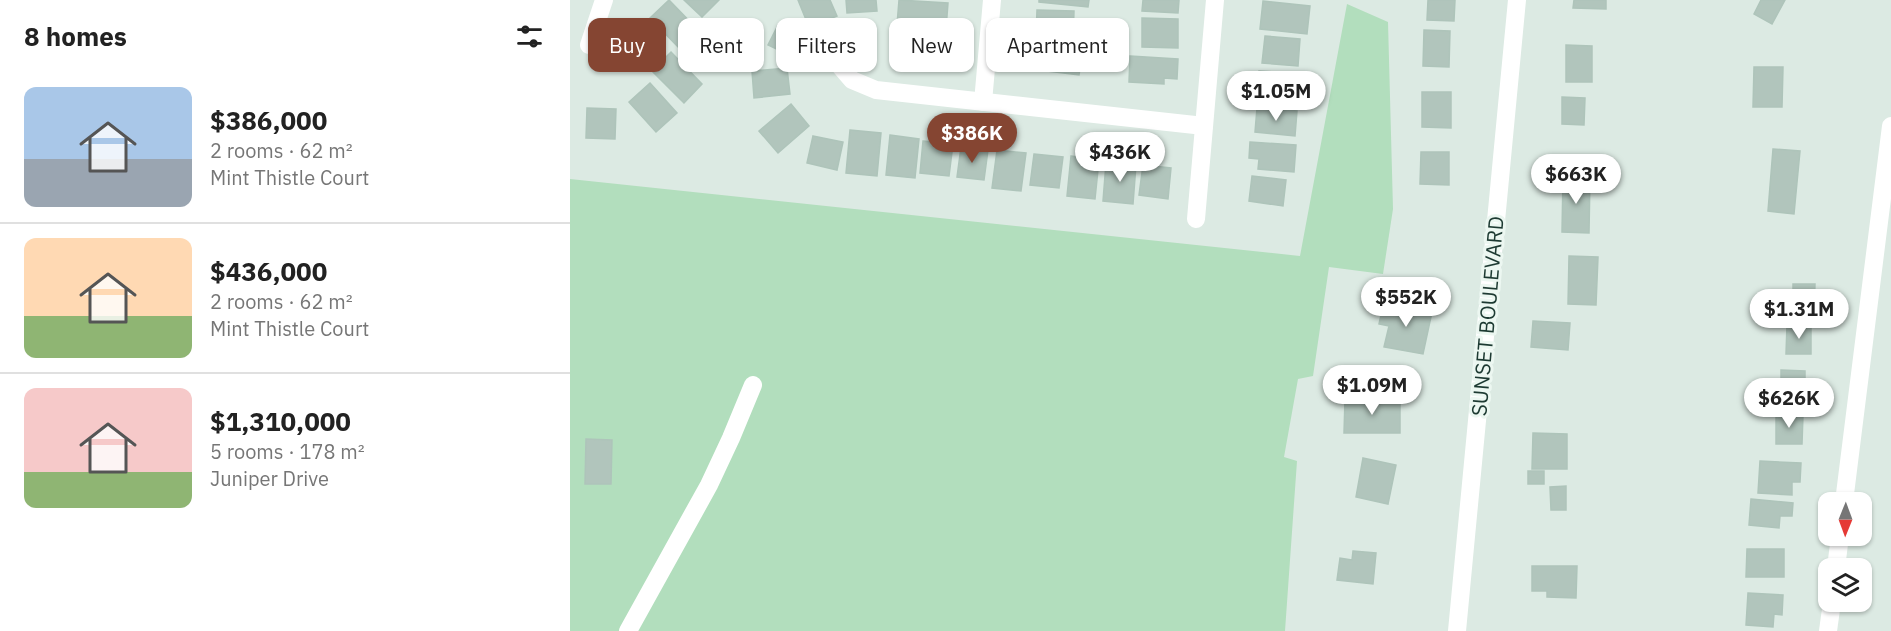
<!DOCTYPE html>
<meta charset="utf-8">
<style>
:root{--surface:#fff;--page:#f6f6f6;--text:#222;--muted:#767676;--line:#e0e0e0;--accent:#854532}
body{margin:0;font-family:"IBM Plex Sans",sans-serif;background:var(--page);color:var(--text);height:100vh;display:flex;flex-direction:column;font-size:22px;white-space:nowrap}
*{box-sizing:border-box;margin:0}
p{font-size:20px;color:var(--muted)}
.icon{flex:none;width:33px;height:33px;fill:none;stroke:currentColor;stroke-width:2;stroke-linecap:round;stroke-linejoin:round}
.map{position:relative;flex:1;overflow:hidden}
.side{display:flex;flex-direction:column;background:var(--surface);width:570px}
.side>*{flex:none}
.banner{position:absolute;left:18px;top:18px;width:570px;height:54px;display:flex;gap:12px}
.needle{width:39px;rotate:181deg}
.controls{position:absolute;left:1248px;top:492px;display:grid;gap:12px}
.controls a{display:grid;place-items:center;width:54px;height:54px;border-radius:12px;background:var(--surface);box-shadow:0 2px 4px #0004;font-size:30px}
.price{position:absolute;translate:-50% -51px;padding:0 14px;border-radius:21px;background:#fff;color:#222;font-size:20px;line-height:39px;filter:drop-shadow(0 2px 3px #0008)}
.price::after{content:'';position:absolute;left:50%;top:36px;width:18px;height:14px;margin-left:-9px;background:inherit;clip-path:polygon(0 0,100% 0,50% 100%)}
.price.on{background:var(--accent);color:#fff}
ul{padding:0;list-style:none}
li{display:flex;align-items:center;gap:18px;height:150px;padding:0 24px}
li+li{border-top:2px solid var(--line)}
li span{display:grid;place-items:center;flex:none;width:168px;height:120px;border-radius:12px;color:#555}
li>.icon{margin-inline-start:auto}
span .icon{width:72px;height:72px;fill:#fffc;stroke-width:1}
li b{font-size:26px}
h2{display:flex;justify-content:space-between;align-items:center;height:72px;padding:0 24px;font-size:26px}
.chip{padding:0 21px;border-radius:12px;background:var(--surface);box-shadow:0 2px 4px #0004;font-size:21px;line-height:54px}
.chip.on{background:var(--accent);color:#fff}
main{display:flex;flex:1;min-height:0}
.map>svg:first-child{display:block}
.green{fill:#b2debd}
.building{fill:#b1c5bc;stroke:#aec4ba;stroke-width:1.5}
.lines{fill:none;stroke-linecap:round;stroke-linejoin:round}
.minor{stroke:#fff;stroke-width:18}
.labels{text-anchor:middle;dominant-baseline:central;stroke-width:6;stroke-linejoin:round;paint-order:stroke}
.street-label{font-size:21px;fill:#1d3a32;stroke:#ecf7f1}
</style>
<main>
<section class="side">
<h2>8 homes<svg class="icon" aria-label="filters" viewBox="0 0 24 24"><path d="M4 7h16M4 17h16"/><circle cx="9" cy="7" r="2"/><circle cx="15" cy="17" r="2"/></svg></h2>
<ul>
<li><span style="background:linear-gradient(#a9c7e8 60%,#9aa5b1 0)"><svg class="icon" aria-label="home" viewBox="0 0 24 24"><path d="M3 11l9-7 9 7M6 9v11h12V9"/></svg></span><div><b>$386,000</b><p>2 rooms · 62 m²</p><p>Mint Thistle Court</p></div></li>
<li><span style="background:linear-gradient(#ffd9b3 65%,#8fb573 0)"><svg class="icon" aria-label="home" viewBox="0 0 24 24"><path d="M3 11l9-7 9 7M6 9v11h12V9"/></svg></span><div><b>$436,000</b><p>2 rooms · 62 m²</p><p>Mint Thistle Court</p></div></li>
<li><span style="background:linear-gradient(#f6c9c9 70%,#8fb573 0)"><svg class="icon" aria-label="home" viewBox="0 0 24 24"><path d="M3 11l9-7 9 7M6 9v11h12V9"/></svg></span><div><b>$1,310,000</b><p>5 rooms · 178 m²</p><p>Juniper Drive</p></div></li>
</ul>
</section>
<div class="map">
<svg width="1321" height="631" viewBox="0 0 1321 631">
<rect width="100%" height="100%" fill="#dceae3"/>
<path class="green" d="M 777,4 L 818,22 L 823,209 L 813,274 L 759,267 L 743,376 L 728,379 L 714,457 L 727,461 L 715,631 L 0,631 L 0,179 L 730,256 Z"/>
<g class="building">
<path d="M 99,0 L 129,31 L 110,49 L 80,18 Z"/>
<path d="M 114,0 L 149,0 L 132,17 Z"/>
<path d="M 228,0 L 260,0 L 267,16 L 239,27 Z"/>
<path d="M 276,0 L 306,0 L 307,11 L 277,13 Z"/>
<path d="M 329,0 L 378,3 L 376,29 L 327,25 Z"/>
<path d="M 469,0 L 519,0 L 518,7 L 469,2 Z"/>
<path d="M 573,0 L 609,0 L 608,13 L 572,11 Z"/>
<path d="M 858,0 L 885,0 L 884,21 L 857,20 Z"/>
<path d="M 1004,0 L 1036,0 L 1036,9 L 1003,8 Z"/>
<path d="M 1191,0 L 1215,0 L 1202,24 L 1184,14 Z"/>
<path d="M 693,1 L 740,6 L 737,34 L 690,29 Z"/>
<path d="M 467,10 L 504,11 L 503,39 L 466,38 Z"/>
<path d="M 572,18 L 608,19 L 608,48 L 572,47 Z"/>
<path d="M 208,25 L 231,36 L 221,56 L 198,45 Z"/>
<path d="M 854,30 L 880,31 L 879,67 L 853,66 Z"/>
<path d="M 695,36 L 730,39 L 728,66 L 692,63 Z"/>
<path d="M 341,37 L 382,40 L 380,67 L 339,63 Z"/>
<path d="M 465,43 L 513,50 L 509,75 L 461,69 Z"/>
<path d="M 996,45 L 1022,46 L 1022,82 L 996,82 Z"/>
<path d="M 101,52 L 132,84 L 114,103 L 82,71 Z"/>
<path d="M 560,56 L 608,59 L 607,79 L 594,78 L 594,84 L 559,82 Z"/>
<path d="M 1184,67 L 1213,67 L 1212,107 L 1183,107 Z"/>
<path d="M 217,68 L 220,94 L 184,98 L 182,71 Z"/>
<path d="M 689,71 L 723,73 L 721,100 L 687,98 Z"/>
<path d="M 80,83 L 107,113 L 86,132 L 59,102 Z"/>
<path d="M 852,92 L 881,92 L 881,128 L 852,127 Z"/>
<path d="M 992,97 L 1015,98 L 1014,125 L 992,124 Z"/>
<path d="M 221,104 L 239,126 L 208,153 L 189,131 Z"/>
<path d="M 17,108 L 46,109 L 45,139 L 16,138 Z"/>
<path d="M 687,108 L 727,111 L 725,136 L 685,132 Z"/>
<path d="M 280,130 L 311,133 L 307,176 L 276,173 Z"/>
<path d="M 320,135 L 349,139 L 345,178 L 316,175 Z"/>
<path d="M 243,136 L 273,142 L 267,170 L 237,163 Z"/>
<path d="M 353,141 L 383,144 L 379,176 L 350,173 Z"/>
<path d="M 680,142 L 726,145 L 724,172 L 688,169 L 689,159 L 679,158 Z"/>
<path d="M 391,147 L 418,150 L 414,180 L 387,177 Z"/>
<path d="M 1203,149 L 1230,151 L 1224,214 L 1198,211 Z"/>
<path d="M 427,150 L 456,153 L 451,191 L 422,188 Z"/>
<path d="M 851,152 L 879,152 L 879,185 L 850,184 Z"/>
<path d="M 464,154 L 493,157 L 489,188 L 460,185 Z"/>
<path d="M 501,156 L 529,160 L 525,199 L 497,196 Z"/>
<path d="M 536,163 L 566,165 L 563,204 L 533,201 Z"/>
<path d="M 573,165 L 601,168 L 598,199 L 569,195 Z"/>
<path d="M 682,176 L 716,180 L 713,206 L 679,201 Z"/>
<path d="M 993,177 L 1020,177 L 1019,233 L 992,232 Z"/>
<path d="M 999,256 L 1028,257 L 1026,305 L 998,304 Z"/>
<path d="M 1223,284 L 1245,284 L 1244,314 L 1223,313 Z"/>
<path d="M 814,302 L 862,312 L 853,354 L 814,347 L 819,326 L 809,324 Z"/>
<path d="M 963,321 L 1000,323 L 998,350 L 961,347 Z"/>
<path d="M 1217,325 L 1241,326 L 1241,354 L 1216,354 Z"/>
<path d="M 1211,370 L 1235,371 L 1235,399 L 1211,399 Z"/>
<path d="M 775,399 L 830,399 L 830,433 L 774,433 Z"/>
<path d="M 1206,415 L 1233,415 L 1232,444 L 1206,444 Z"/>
<path d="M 963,433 L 997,434 L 997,469 L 962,469 Z"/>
<path d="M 16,439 L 42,440 L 41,484 L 15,484 Z"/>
<path d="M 793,458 L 826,465 L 818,504 L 786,497 Z"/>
<path d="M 1190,461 L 1231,463 L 1230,482 L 1222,482 L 1222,495 L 1188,493 Z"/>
<rect x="958" y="471" width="16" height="13"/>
<path d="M 996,486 L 996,510 L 981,510 L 980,487 Z"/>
<path d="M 1181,499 L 1223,503 L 1222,516 L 1210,516 L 1209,528 L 1179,525 Z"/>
<path d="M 1177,549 L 1214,549 L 1214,577 L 1176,577 Z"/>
<path d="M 783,551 L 806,553 L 803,584 L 767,580 L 770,558 L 782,560 Z"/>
<path d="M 962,566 L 1007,566 L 1006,598 L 977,597 L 977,591 L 962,591 Z"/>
<path d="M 1178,593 L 1213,595 L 1212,615 L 1204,614 L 1203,627 L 1176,625 Z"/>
</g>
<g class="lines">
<g class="minor">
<path d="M 19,45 L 34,0"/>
<path d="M 264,59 L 282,80 L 306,90 L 634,126"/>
<path d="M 413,102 L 422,0"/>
<path d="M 626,219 L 645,0"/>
<path d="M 1274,502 L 1321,126"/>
<path d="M 1266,568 L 1270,536"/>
<path d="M 58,631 L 139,485 L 161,438 L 183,385"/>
<path d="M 887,631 L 947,0"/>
<path d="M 1258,631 L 1262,602"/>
</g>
</g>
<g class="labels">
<g class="street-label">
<text transform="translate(917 316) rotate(-85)">SUNSET BOULEVARD</text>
</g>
</g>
</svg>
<div class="controls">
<a><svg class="needle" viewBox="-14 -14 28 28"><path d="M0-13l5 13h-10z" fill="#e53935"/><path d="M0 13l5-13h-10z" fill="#767676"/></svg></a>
<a><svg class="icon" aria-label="layers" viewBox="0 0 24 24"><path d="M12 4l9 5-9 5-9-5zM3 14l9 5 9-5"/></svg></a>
</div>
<b class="price" style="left:706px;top:122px">$1.05M</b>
<b class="price on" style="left:402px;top:164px">$386K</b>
<b class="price" style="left:550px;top:183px">$436K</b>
<b class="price" style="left:1006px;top:205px">$663K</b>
<b class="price" style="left:836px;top:328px">$552K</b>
<b class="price" style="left:1229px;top:340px">$1.31M</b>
<b class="price" style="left:802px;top:416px">$1.09M</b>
<b class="price" style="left:1219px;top:429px">$626K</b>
<div class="banner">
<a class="chip on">Buy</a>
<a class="chip">Rent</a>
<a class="chip">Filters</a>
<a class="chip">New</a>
<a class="chip">Apartment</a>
</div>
</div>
</main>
